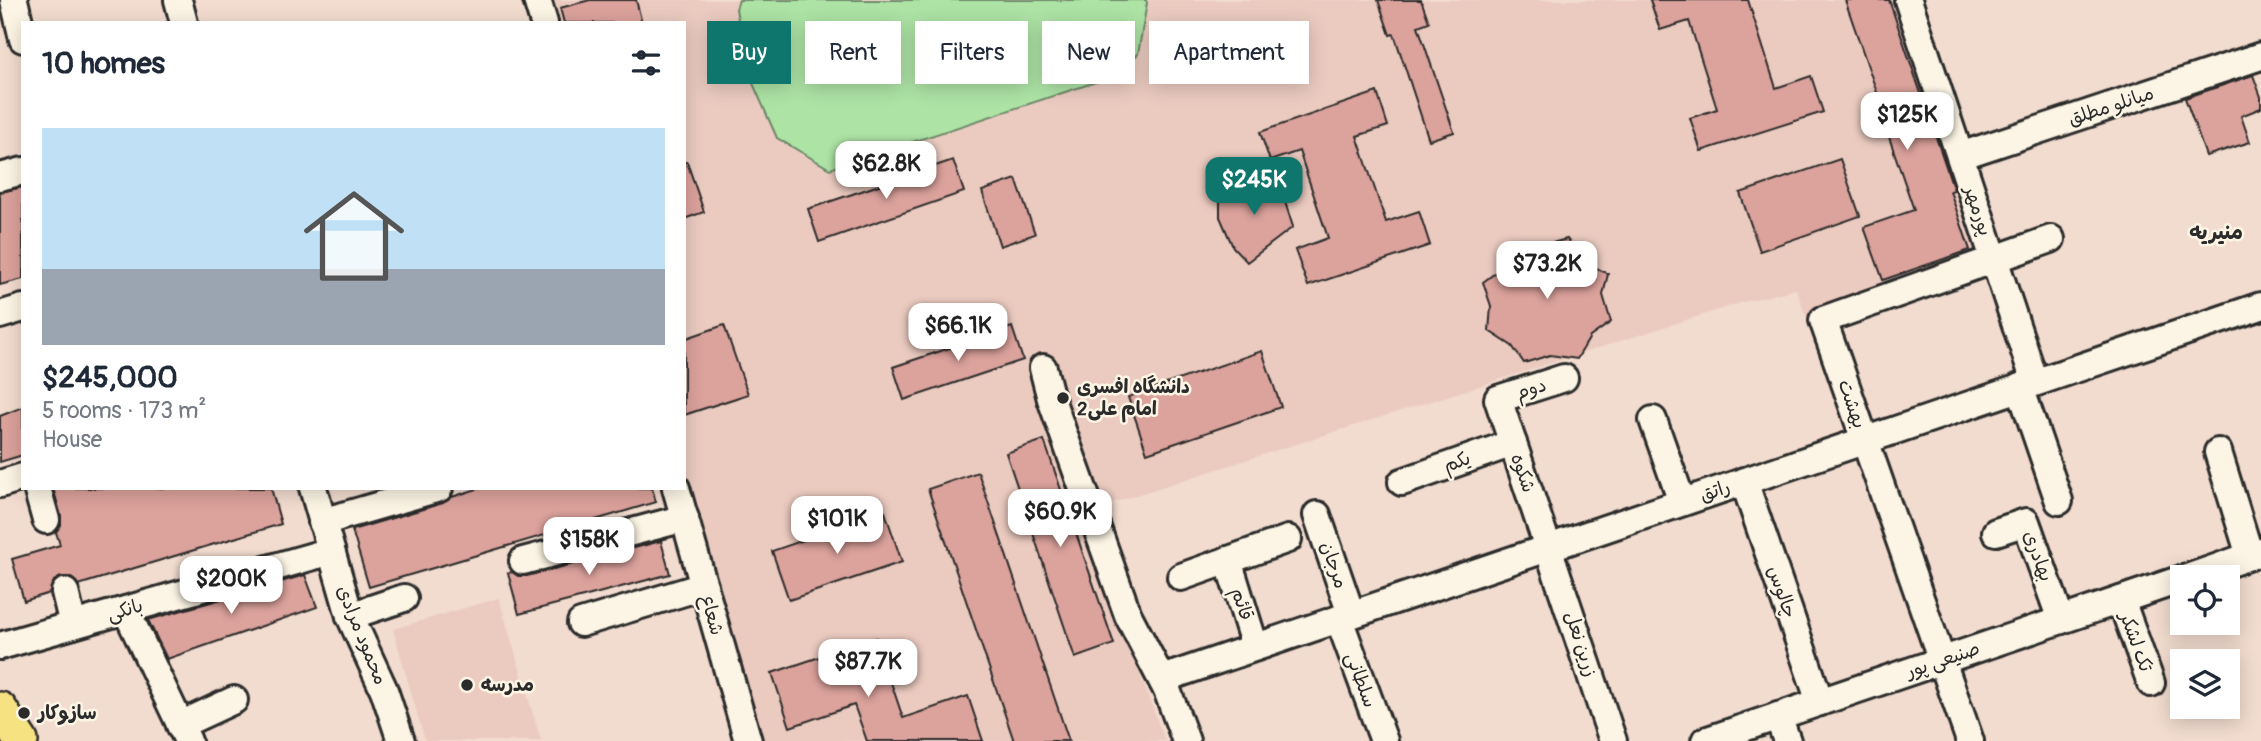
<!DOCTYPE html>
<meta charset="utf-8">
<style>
:root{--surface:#fff;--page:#f2f2f3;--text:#1f2937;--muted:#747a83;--accent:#0f766e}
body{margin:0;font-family:Pangolin,"Playpen Sans Arabic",sans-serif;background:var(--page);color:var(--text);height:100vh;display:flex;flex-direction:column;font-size:26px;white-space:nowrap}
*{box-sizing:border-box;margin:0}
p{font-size:23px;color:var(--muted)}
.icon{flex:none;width:38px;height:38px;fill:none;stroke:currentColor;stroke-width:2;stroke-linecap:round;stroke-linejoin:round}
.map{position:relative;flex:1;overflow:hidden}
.sheet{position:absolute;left:21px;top:21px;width:665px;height:469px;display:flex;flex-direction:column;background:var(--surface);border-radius:0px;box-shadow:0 4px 18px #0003}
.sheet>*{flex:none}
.guide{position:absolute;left:707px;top:21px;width:665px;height:63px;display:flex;gap:14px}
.tools{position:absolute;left:2170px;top:565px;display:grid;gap:14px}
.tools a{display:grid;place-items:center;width:70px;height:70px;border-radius:0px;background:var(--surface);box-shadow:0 4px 18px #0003;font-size:35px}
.price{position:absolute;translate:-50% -60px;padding:0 16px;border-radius:14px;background:#fff;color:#222;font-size:23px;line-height:46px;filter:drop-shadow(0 2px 4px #0008)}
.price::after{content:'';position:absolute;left:50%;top:42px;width:21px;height:16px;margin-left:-10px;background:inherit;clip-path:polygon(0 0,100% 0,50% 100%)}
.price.on{background:var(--accent);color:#fff}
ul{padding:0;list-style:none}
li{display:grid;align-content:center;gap:14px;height:371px;padding:0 21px}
li span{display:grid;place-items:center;height:217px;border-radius:0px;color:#555}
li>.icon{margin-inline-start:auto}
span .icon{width:126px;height:126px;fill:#fffc;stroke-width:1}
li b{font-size:30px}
h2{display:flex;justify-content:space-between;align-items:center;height:84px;padding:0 21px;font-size:30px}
.chip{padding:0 24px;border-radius:0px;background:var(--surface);box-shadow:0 4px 18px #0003;font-size:24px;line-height:63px}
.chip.on{background:var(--accent);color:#fff}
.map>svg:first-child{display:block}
.built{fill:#ebcbc0}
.green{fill:#ade3a5;stroke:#6c8768;stroke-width:2}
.building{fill:#dca29c;stroke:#2b2b2b;stroke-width:2}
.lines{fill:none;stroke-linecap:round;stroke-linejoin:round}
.minor-casing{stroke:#2b2b2b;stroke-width:32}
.major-casing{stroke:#2b2b2b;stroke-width:38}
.minor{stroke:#fcf5e5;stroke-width:26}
.major{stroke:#f7e281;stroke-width:33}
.poi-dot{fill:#2b2b2b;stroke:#fcf5e5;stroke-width:2.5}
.labels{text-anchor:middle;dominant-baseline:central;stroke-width:5;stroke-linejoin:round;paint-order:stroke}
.street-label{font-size:19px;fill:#2b2b2b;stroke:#fcf5e5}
.poi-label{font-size:19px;font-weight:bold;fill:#2b2b2b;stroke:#fcf5e5;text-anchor:start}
.neighbourhood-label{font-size:21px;font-weight:bold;fill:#2b2b2b;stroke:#fcf5e5}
</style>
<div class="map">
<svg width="2261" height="741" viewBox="0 0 2261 741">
<rect width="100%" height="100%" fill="#f2dccf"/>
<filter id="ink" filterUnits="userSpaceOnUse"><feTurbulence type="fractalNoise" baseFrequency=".0143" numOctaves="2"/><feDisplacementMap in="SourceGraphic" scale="14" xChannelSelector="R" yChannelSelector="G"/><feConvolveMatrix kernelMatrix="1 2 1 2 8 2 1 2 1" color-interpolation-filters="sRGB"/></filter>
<g filter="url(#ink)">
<g class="built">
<path d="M 551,0 L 1894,0 L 1980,254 L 1806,316 L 1796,289 L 1740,303 L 1102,506 L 1152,661 L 1137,666 L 1165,741 L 764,741 L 684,481 L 684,23 L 558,23 Z"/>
<path d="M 499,598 L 541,741 L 425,741 L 393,629 Z"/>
</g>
<path class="green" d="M 739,0 L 1146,0 L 1147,3 L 1138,54 L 1114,76 L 830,169 L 777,138 L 748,72 L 736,9 Z"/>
<g class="building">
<path d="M 590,0 L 636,0 L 642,23 L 564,23 L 560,8 Z"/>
<path d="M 1378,0 L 1421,0 L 1429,22 L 1418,26 L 1454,132 L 1429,140 L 1394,34 L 1390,35 Z"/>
<path d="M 1650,0 L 1748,0 L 1776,88 L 1811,76 L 1823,112 L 1701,151 L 1690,118 L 1717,109 L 1689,21 L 1660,30 Z"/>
<path d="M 1845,0 L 1889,0 L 1954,190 L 1950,191 L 1970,250 L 1883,280 L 1864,227 L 1914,210 L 1879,108 L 1882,107 Z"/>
<path d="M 2253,75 L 2261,97 L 2261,108 L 2241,116 L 2250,142 L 2206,156 L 2185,98 Z"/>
<path d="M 1377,92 L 1388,126 L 1357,136 L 1386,222 L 1419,211 L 1430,245 L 1308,286 L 1295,250 L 1328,238 L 1299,151 L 1270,161 L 1260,132 Z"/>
<path d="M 1840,159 L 1860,216 L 1760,251 L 1740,193 Z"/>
<path d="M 953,160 L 964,192 L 819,242 L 808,209 Z"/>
<path d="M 684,162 L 687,162 L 704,212 L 684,219 Z"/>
<path d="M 1016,179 L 1035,234 L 1000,246 L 982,191 Z"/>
<path d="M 1279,183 L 1293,227 L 1247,262 L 1233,247 L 1220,217 L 1220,187 Z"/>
<path d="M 23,187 L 23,279 L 0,285 L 0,192 Z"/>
<path d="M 1567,239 L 1583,261 L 1608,274 L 1603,295 L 1611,322 L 1590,337 L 1577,359 L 1550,355 L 1524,363 L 1512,346 L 1489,331 L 1491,306 L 1483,282 L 1503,267 L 1516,243 L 1541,246 Z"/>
<path d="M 724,325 L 748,394 L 684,415 L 684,339 Z"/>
<path d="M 1012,327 L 1023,360 L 904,400 L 893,367 Z"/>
<path d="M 1262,351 L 1281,407 L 1147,453 L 1128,397 Z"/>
<path d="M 23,407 L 23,455 L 0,462 L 0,416 Z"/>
<path d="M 1044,440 L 1114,644 L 1075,658 L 1006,453 Z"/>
<path d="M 978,472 L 1069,741 L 1014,741 L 928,489 Z"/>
<path d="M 53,488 L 271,488 L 281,524 L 78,585 L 70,577 L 61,577 L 54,581 L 50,593 L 24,601 L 12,559 L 60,545 L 56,532 L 61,525 L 61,516 Z"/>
<path d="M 480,488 L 652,488 L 656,502 L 369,587 L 352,530 L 443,503 L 452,497 Z"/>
<path d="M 885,512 L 902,562 L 789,600 L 772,551 Z"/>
<path d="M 661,541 L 670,574 L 519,614 L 508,573 L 512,572 L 518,576 L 527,576 Z"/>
<path d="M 305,575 L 317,607 L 167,659 L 148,620 Z"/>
<path d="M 876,638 L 903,718 L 968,696 L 983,741 L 867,741 L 854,705 L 790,727 L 772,673 Z"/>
</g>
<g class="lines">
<defs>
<g id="minor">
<path d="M 14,0 L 23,39"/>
<path d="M 178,0 L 184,23"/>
<path d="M 537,0 L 544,23"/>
<path d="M 1908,0 L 2035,382"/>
<path d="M 1960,156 L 2261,56"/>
<path d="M 0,177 L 23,171"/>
<path d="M 0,315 L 23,308"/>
<path d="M 1043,368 L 1051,399 L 1128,615 L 1167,690"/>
<path d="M 1564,378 L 1498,399 L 1613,741"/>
<path d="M 2020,387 L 2059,501"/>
<path d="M 1653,420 L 1682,502"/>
<path d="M 2218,452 L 2250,556"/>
<path d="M 1744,481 L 1820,702"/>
<path d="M 1402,482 L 1513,443"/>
<path d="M 0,484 L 23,477"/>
<path d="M 37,488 L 46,520"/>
<path d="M 313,488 L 350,616 L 384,690 L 401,741"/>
<path d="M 676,488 L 748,741"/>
<path d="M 1317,515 L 1351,614"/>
<path d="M 322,522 L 439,488"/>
<path d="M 1996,532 L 2026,522 L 2061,620"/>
<path d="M 1228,560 L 1255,647"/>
<path d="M 523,561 L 685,518"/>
<path d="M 1181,577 L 1288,539"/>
<path d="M 2187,578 L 2261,552"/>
<path d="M 65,592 L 73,625"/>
<path d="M 2121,600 L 2151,683"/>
<path d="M 126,610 L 188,741"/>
<path d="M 350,616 L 404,598"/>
<path d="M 1339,619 L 1384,741"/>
<path d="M 581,623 L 704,586"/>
<path d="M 0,646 L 331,551"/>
<path d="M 1778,716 L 1787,741"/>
<path d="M 180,725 L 234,700"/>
<path d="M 1186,741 L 1167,690 L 1168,677 L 2261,306"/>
<path d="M 1705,741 L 2182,579"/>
<path d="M 1970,741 L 1823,320 L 2051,239"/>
</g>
<path id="major" d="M 0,709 L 21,741"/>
</defs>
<use href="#minor" class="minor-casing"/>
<use href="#major" class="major-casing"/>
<use href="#minor" class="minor"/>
<use href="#major" class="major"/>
</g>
</g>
<g class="poi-dot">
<circle cx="1063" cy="398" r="7"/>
<circle cx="467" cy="685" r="7"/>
<circle cx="24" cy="713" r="7"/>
</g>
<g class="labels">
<g class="street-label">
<text transform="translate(2111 106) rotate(-18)">میانلو مطلق</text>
<text transform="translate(1978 211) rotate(72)">پورمهر</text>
<text transform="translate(1531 389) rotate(-18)">دوم</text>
<text transform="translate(1852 404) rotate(71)">بهشت</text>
<text transform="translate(1457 462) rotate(-19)">یکم</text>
<text transform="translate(1523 473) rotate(71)">شکوه</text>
<text transform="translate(1715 491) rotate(-19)">راتق</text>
<text transform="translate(2038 556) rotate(70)">بهادری</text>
<text transform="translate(1334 565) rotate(71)">مرجان</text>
<text transform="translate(1782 592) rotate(71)">چالوس</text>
<text transform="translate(1242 604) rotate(72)">قائم</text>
<text transform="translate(125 610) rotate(-16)">بانکی</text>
<text transform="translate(712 615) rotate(74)">شعاع</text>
<text transform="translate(362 635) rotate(68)">محمود مرادی</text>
<text transform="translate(2136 642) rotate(70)">تک لشکر</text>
<text transform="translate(1581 644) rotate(72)">زرین نعل</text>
<text transform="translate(1943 660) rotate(-19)">صنیعی پور</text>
<text transform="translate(1361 680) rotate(70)">سلطانی</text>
</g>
<g class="poi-label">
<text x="1077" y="387">دانشگاه افسری<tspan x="1077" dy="22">امام علی2</tspan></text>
<text x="481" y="685">مدرسه</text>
<text x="38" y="713">سازوکار</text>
</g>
<g class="neighbourhood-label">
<text x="2216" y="232">منیریه</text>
</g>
</g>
</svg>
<div class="tools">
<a><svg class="icon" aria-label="locate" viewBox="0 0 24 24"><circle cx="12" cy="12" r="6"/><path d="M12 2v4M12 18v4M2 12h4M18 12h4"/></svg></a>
<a><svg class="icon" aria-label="layers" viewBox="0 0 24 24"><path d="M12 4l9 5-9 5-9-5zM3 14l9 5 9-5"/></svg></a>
</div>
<b class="price" style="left:1907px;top:152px">$125K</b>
<b class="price" style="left:886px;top:201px">$62.8K</b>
<b class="price on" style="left:1254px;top:217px">$245K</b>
<b class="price" style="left:1547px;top:301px">$73.2K</b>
<b class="price" style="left:958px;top:363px">$66.1K</b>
<b class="price" style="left:1060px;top:549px">$60.9K</b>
<b class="price" style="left:837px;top:556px">$101K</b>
<b class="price" style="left:589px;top:577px">$158K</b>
<b class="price" style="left:231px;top:616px">$200K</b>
<b class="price" style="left:868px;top:699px">$87.7K</b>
<div class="guide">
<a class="chip on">Buy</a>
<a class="chip">Rent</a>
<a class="chip">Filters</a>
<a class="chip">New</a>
<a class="chip">Apartment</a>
</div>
<section class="sheet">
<h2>10 homes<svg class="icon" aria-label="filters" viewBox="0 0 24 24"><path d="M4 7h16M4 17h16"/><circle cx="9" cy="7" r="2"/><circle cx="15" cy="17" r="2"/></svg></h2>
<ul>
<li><span style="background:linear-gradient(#bfe0f5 65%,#9aa5b1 0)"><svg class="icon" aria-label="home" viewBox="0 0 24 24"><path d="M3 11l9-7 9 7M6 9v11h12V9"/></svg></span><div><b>$245,000</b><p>5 rooms · 173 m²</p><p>House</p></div></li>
</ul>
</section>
</div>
